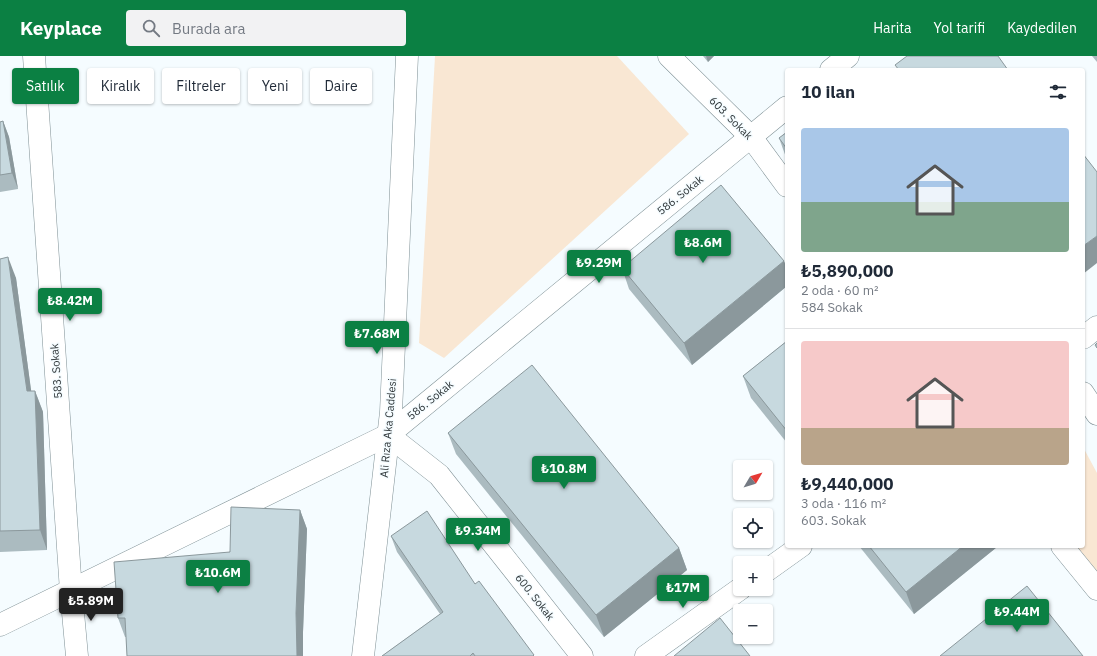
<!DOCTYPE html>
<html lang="tr">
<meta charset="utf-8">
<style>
:root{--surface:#fff;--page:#f2f2f3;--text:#1f2937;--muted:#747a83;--line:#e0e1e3;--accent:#0b8043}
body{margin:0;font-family:"IBM Plex Sans",sans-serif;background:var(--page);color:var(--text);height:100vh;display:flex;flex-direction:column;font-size:15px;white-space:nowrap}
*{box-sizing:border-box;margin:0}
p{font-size:13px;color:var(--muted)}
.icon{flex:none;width:22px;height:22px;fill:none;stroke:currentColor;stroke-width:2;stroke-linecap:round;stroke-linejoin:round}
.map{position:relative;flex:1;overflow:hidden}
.sheet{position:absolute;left:785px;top:12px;width:300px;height:480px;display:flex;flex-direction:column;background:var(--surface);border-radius:4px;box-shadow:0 1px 3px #0004}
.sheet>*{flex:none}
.banner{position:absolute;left:12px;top:12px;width:380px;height:36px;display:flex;gap:8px}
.needle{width:26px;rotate:52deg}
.controls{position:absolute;left:733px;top:404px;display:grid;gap:8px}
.controls a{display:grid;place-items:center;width:40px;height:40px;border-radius:4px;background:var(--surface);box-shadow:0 1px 3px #0004;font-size:20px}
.price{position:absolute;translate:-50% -34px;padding:0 9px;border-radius:4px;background:var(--accent);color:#fff;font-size:13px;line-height:26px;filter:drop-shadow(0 1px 2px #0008)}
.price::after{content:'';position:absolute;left:50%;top:24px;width:12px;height:9px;margin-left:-6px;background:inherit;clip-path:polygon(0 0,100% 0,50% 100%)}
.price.active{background:#222;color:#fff}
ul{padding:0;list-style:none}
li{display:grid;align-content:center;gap:8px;height:212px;padding:0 16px}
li+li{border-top:1px solid var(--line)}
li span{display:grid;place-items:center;height:124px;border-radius:4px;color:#555}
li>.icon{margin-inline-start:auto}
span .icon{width:72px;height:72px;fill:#fffc;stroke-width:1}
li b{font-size:17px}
h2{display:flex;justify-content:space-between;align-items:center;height:48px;padding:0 16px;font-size:17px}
.chip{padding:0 14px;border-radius:4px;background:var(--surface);box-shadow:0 1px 3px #0004;font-size:14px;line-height:36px}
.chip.active{background:var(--accent);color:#fff}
header{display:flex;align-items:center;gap:24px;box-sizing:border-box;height:56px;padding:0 20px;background:var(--accent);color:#fff}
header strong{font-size:19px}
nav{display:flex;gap:22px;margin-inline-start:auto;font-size:14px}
.search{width:280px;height:36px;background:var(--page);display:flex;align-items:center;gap:10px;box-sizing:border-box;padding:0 14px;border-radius:4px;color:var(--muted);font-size:15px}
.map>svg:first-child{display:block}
.green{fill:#f9e7d3}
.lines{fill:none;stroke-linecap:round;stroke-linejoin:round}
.street-casing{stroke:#7f9095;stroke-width:23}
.secondary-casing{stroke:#7f9095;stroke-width:23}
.street{stroke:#fff;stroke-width:22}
.secondary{stroke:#fff;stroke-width:22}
.wall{fill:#abbbc0}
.shaded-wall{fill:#8b989c}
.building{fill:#c7d9df;stroke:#8b989c}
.labels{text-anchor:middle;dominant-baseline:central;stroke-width:3;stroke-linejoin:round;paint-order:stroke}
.street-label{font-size:11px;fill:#2f3639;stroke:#f5fcff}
</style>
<header>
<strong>Keyplace</strong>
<div class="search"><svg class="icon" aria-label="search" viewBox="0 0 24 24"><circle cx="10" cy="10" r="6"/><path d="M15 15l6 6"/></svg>Burada ara</div>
<nav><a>Harita</a><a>Yol tarifi</a><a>Kaydedilen</a></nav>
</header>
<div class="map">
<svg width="1097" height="600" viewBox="0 0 1097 600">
<rect width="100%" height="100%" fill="#f5fcff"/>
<g class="green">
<path d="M 435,0 L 617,0 L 689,78 L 444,302 L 419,287 Z"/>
<path d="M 1083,391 L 1097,417 L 1097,517 L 1075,490 L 1083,490 Z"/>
</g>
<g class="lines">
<defs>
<g id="street">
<path d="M 34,0 L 71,535 L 77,600"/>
<path d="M 669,0 L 751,81 L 787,130"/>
<path d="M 831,14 L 848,0"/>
<path d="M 1083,282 L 1097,271"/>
<path d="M 1083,337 L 1097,358"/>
<path d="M 388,379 L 439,419 L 582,600"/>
<path d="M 1062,490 L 1097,533"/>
<path d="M 766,515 L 801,490"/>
<path d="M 0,569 L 388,379 L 787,51"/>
<path d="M 646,600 L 740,533"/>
</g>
<path id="secondary" d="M 363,600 L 391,356 L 407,0"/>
</defs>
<use href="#street" class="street-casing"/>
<use href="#secondary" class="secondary-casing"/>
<use href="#street" class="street"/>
<use href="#secondary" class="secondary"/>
</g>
<g class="wall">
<path d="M 703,0 L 714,0 L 708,6 Z"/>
<path d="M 1092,0 L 1097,0 L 1097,6 Z"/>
<path d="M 3,65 L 9,81 L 18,133 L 0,136 L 0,66 Z"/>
<path d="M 787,76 L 787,104 L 779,82 Z"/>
<path d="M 0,203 L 16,222 L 31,335 L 35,335 L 43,356 L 47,494 L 0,496 Z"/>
<path d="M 784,205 L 787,213 L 787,230 L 692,309 L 629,233 L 622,212 Z"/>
<path d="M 787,285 L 787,387 L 751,342 L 743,320 Z"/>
<path d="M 448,377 L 679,492 L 687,514 L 604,581 L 456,398 Z"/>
<path d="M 300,454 L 307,473 L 303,576 L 303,600 L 127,600 L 126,581 L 125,581 L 118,562 Z"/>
<path d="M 391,480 L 475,528 L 534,600 L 382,600 L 440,558 L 397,496 Z"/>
<path d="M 859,490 L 997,490 L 997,491 L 914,558 Z"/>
</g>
<g class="shaded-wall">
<path d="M 706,0 L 714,0 L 708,6 Z"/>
<path d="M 3,65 L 9,81 L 18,133 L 12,117 Z"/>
<path d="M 1097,180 L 1097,207 L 1083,218 L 1083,190 Z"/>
<path d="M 8,201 L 16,222 L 34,356 L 27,335 Z"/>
<path d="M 784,205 L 787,213 L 787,230 L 692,309 L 684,287 Z"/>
<path d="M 35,335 L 43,356 L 47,494 L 40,474 Z"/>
<path d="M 300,454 L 307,473 L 303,576 L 303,600 L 297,600 L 296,557 Z"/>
<path d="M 963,490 L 997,490 L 997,491 L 914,558 L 906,536 Z"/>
<path d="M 679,492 L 687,514 L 604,581 L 596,559 Z"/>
</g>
<g class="building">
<path d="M 907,0 L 998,0 L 1008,14 L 899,14 L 895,9 Z"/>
<path d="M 3,65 L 12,117 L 0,119 L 0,66 Z"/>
<path d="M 787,76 L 787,93 L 779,82 Z"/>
<path d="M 1083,98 L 1097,116 L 1097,180 L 1083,190 Z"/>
<path d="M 721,129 L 784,205 L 684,287 L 622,212 Z"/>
<path d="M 8,201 L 27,335 L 35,335 L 40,474 L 0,475 L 0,203 Z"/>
<path d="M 787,285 L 787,375 L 743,320 Z"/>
<path d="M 1097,287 L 1097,292 L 1095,289 Z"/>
<path d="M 532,309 L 679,492 L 596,559 L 448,377 Z"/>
<path d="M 231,451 L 300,454 L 296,557 L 297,600 L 127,600 L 125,562 L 118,562 L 114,506 L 230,496 Z"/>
<path d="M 427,455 L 475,528 L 479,525 L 534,599 L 533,600 L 475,600 L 473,597 L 470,600 L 382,600 L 443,556 L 391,480 Z"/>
<path d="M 869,490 L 963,490 L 906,536 Z"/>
<path d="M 1027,530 L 1083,600 L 940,600 Z"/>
<path d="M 720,562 L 750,600 L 674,600 Z"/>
</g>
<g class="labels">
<g class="street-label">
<text transform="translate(731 62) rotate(45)">603. Sokak</text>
<text transform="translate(680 139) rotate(-39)">586. Sokak</text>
<text transform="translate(56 315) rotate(-94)">583. Sokak</text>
<text transform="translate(430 344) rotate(-39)">586. Sokak</text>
<text transform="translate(388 372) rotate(-85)">Ali Rıza Aka Caddesi</text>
<text transform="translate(535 541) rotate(52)">600. Sokak</text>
</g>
</g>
</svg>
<div class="controls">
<a><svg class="needle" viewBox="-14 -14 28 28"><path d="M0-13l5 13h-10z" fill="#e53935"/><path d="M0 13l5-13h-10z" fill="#747a83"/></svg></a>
<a><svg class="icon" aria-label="locate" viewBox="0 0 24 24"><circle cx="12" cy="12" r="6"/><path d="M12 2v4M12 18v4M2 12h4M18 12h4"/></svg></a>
<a>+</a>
<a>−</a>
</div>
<b class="price" style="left:703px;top:208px">₺8.6M</b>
<b class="price" style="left:599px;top:228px">₺9.29M</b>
<b class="price" style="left:70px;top:266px">₺8.42M</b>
<b class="price" style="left:377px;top:299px">₺7.68M</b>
<b class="price" style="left:564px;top:434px">₺10.8M</b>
<b class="price" style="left:478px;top:496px">₺9.34M</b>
<b class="price" style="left:218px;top:538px">₺10.6M</b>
<b class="price" style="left:683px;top:553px">₺17M</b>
<b class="price active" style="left:91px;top:566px">₺5.89M</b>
<b class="price" style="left:1017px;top:577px">₺9.44M</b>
<div class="banner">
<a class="chip active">Satılık</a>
<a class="chip">Kiralık</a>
<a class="chip">Filtreler</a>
<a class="chip">Yeni</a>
<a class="chip">Daire</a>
</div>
<section class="sheet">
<h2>10 ilan<svg class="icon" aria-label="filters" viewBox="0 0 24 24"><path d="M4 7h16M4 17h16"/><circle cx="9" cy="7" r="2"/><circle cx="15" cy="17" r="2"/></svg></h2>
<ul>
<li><span style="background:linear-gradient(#a9c7e8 60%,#7fa58c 0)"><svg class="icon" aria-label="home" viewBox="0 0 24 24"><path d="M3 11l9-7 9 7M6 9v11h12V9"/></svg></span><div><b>₺5,890,000</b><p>2 oda · 60 m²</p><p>584 Sokak</p></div></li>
<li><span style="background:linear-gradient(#f6c9c9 70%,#b9a48a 0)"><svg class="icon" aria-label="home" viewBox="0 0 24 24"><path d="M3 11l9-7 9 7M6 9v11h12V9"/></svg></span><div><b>₺9,440,000</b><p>3 oda · 116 m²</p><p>603. Sokak</p></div></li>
</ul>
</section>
</div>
